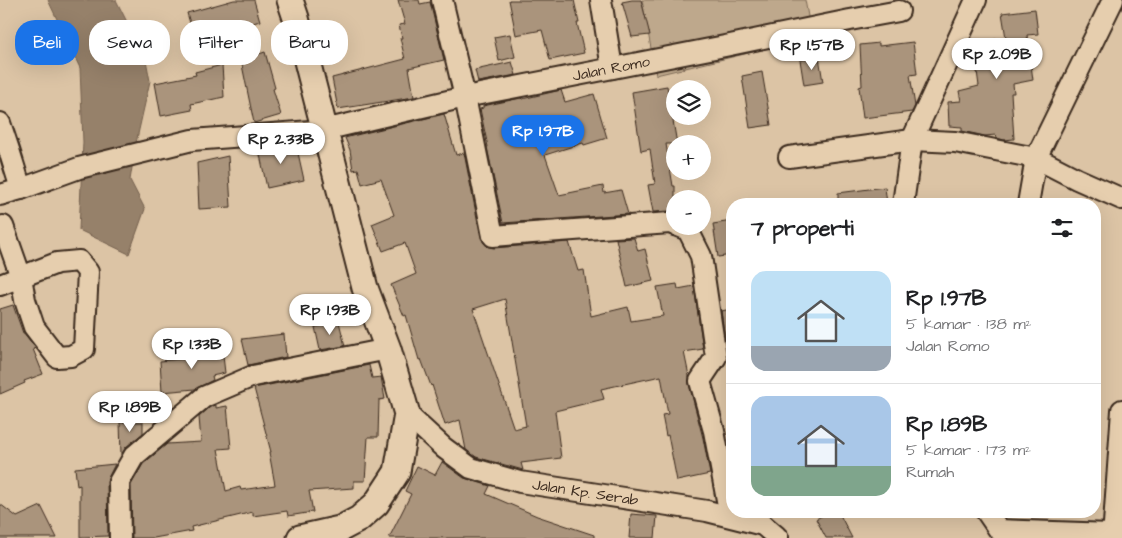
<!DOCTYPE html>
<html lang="id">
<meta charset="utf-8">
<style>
:root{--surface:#fff;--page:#f2f2f2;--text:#202124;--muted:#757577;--line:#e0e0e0;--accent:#1a73e8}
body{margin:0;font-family:"Architects Daughter",sans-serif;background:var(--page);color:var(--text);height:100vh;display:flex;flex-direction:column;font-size:19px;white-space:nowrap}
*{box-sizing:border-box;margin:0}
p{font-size:16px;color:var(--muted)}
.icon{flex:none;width:28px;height:28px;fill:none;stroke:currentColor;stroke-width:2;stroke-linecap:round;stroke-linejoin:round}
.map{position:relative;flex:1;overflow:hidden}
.panel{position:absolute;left:726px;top:198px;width:375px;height:320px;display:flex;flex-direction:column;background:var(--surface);border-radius:20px;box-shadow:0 5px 20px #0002}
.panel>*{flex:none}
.top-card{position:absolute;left:15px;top:20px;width:475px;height:45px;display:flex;gap:10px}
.tools{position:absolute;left:666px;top:80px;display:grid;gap:10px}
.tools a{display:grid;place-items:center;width:45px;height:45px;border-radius:50%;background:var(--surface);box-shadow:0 5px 20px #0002;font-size:25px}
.price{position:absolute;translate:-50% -42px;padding:0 11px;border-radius:18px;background:#fff;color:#222;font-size:16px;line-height:32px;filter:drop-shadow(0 1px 2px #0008)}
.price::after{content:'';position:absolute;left:50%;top:30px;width:15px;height:11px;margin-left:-8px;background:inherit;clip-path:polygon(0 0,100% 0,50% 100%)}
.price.active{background:var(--accent);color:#fff}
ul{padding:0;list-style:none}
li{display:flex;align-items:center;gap:15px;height:125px;padding:0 25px}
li+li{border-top:1px solid var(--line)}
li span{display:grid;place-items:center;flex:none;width:140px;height:100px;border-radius:15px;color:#555}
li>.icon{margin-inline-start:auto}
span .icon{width:60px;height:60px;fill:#fffc;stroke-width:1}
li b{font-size:21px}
h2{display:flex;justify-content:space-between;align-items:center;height:60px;padding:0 25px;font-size:21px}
.tag{padding:0 18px;border-radius:20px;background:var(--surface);box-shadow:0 5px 20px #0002;font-size:18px;line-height:45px}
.tag.active{background:var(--accent);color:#fff}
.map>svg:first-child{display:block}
.green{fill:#bea88c;stroke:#7c6955}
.water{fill:#96816a;stroke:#725e4c}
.building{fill:#aa947b;stroke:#3b2a1e;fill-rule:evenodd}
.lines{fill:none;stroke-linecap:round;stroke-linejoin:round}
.minor-casing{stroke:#3b2a1e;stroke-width:24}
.tertiary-casing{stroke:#3b2a1e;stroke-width:29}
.minor{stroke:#e6ceae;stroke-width:20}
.tertiary{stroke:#e6ceae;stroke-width:25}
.labels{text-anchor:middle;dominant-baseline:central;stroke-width:4;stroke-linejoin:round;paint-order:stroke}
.street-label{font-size:15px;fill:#3b2a1e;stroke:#e6ceae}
</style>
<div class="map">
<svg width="1122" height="538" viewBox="0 0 1122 538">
<rect width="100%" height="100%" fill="#dcc4a5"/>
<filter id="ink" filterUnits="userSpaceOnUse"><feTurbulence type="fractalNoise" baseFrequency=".02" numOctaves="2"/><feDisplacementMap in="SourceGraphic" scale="10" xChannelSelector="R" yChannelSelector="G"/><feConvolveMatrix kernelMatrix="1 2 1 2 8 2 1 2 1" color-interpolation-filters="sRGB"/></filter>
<g filter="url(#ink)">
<path class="green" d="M 642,0 L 805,0 L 812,38 L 656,75 Z"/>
<path class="water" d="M 48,0 L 116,0 L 146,60 L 150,81 L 136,143 L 130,180 L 145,209 L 129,254 L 79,230 L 83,142 L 80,68 Z"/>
<g class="building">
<path d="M 234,0 L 254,0 L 260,21 L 195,40 L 187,13 Z"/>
<path d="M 398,0 L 419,0 L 420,4 L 430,2 L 444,60 L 409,68 L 414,97 L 338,109 L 332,78 L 405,59 L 400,38 L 402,38 L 399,25 L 405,24 Z"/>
<path d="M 509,0 L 574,0 L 579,23 L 577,23 L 584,53 L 550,60 L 542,30 L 516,35 Z"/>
<path d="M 632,0 L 641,0 L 650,35 L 632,37 L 622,2 Z"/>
<path d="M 1035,9 L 1038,34 L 1027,35 L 1033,80 L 1013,84 L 1014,93 L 1011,93 L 1014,139 L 1004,140 L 997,138 L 996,135 L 985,136 L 962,131 L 962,127 L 949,126 L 948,102 L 961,101 L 959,91 L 979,86 L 973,42 L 1006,38 L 1002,13 Z"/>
<path d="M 510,34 L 515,57 L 499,61 L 494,37 Z"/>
<path d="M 913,42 L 917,74 L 910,75 L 915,106 L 912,112 L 863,118 L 859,87 L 862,86 L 860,45 L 879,43 L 879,46 Z"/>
<path d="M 265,52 L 275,88 L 273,89 L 281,115 L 254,123 L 241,60 Z"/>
<path d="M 819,57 L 823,82 L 804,85 L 800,60 Z"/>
<path d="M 512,62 L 516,75 L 478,82 L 475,70 Z"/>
<path d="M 222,65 L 224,97 L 191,104 L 192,110 L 161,116 L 155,83 L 196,75 L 195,72 Z"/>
<path d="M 762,72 L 771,125 L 750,128 L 742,76 Z"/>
<path d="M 667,86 L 677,144 L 666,144 L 673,186 L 675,186 L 675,212 L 669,211 L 653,212 L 648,185 L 655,184 L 650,149 L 641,151 L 632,92 Z"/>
<path d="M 561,90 L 565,102 L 594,94 L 607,138 L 584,145 L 583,143 L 545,155 L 559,195 L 603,186 L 604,193 L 621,190 L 628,214 L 503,223 L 487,147 L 488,147 L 480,109 L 483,108 L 483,106 L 521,98 L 522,99 Z"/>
<path d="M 444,114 L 456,155 L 464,153 L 481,238 L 484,243 L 488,247 L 494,248 L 569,242 L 578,271 L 584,270 L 591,316 L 628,307 L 631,321 L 663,316 L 657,287 L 677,284 L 678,289 L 694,286 L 703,349 L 684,352 L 689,376 L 689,384 L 703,438 L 710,474 L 677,481 L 668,435 L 666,436 L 662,415 L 668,414 L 661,376 L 601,389 L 604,399 L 555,411 L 561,458 L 521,463 L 523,470 L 476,457 L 466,450 L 460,420 L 445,425 L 432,385 L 431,386 L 421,359 L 419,360 L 406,315 L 404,316 L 391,285 L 416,274 L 405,243 L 383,251 L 372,224 L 394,215 L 381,179 L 362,184 L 358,169 L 353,170 L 350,150 L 345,138 L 352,136 ZM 505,299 L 526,426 L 514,429 L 473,309 Z"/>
<path d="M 296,144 L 304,180 L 267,188 L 259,150 L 279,145 Z"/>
<path d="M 228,156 L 231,207 L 199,209 L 197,163 Z"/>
<path d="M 885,187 L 887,204 L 838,204 L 838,193 Z"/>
<path d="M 732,221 L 732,255 L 718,257 L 713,224 Z"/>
<path d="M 634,238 L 638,251 L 645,249 L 653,281 L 627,287 L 616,239 Z"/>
<path d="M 13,305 L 23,333 L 24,333 L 36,348 L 33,349 L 43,374 L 24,381 L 25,383 L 0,394 L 0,309 Z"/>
<path d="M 732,309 L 732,344 L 726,345 L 721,311 Z"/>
<path d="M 339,322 L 345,346 L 320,350 L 315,327 Z"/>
<path d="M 284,334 L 286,357 L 248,365 L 242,339 Z"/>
<path d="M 222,347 L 225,373 L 212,376 L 213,380 L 195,389 L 162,392 L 160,361 L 191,358 L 190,351 Z"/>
<path d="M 369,365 L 372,378 L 381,377 L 385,399 L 379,400 L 378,437 L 368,437 L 365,481 L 354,481 L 354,488 L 309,491 L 313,512 L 288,516 L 287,511 L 253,516 L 253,512 L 191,527 L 192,531 L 154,538 L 132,538 L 131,485 L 143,464 L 167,444 L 201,442 L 199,417 L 210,407 L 216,405 L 216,408 L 227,406 L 231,448 L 218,449 L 226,491 L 240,487 L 241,490 L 275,485 L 269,452 L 271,452 L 254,388 Z"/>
<path d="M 120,422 L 143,422 L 143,433 L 126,447 L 121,455 Z"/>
<path d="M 442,462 L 464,478 L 490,486 L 486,494 L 537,516 L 594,535 L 594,538 L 389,538 L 411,494 L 405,491 L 417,466 L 435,475 Z"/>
<path d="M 115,464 L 109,476 L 107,482 L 108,536 L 80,537 L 80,485 L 77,486 L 75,468 Z"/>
<path d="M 0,504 L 17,517 L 41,506 L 57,538 L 0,538 Z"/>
<path d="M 831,511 L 838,511 L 852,538 L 826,538 L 816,519 Z"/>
<path d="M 631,514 L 657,516 L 655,538 L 629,538 Z"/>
</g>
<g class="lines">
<defs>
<g id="minor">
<path d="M 442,0 L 465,97 L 493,236 L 670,223 L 675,225"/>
<path d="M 601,0 L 612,68"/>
<path d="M 0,123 L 9,150 L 21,189"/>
<path d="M 789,157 L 912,140 L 955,142 L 1036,158 L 1077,179 L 1122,199"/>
<path id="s1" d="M 0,195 L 21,189 L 79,168 L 192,140 L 324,130 L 465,97 L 725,46 L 850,20 L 899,11"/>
<path d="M 903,204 L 912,140 L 976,0"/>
<path d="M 1028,204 L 1036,158 L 1113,0"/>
<path d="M 678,226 L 688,230 L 701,256 L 704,276 L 716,357 L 700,381 L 714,431 L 730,516"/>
<path d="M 0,285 L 57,263 L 79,261 L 88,272 L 84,349 L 71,356 L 57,357 L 34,327 L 25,300 L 21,277 L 3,226"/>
<path id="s2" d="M 407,414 L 444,448 L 471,468 L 520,482 L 707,511 L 763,525 L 776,536 L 778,538"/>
<path d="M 986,511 L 999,530 L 1112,534"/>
<path d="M 120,538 L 119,482 L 134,456 L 204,397 L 253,376 L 388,349"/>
<path d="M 1113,538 L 1122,410"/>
</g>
<path id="tertiary" d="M 290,0 L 296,18 L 365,288 L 388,349 L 407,414 L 397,472 L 376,504 L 359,519 L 340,529 L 300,538"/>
</defs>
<use href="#minor" class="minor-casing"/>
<use href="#tertiary" class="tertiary-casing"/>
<use href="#minor" class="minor"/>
<use href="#tertiary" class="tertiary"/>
</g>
</g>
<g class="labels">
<g class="street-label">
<text stroke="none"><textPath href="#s1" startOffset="626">Jalan Romo</textPath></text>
<text stroke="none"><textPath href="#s2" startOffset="201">Jalan Kp. Serab</textPath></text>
</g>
</g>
</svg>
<div class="tools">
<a><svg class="icon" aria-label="layers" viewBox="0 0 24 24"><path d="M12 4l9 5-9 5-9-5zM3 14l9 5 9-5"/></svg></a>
<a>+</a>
<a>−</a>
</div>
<b class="price" style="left:812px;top:71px">Rp 1.57B</b>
<b class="price" style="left:997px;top:80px">Rp 2.09B</b>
<b class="price active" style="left:543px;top:157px">Rp 1.97B</b>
<b class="price" style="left:281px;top:165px">Rp 2.33B</b>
<b class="price" style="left:330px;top:336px">Rp 1.93B</b>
<b class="price" style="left:192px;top:370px">Rp 1.33B</b>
<b class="price" style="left:130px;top:433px">Rp 1.89B</b>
<div class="top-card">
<a class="tag active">Beli</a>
<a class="tag">Sewa</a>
<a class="tag">Filter</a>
<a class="tag">Baru</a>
</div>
<section class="panel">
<h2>7 properti<svg class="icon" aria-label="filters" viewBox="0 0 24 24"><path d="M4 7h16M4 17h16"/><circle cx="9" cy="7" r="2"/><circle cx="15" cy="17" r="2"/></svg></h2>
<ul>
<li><span style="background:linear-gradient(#bfe0f5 75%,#9aa5b1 0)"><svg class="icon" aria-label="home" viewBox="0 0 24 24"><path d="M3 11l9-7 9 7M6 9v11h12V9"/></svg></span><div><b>Rp 1.97B</b><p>5 kamar · 138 m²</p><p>Jalan Romo</p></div></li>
<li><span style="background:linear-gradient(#a9c7e8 70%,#7fa58c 0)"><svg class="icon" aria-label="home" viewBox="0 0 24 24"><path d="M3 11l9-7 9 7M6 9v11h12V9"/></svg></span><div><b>Rp 1.89B</b><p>5 kamar · 173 m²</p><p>Rumah</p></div></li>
</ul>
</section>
</div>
